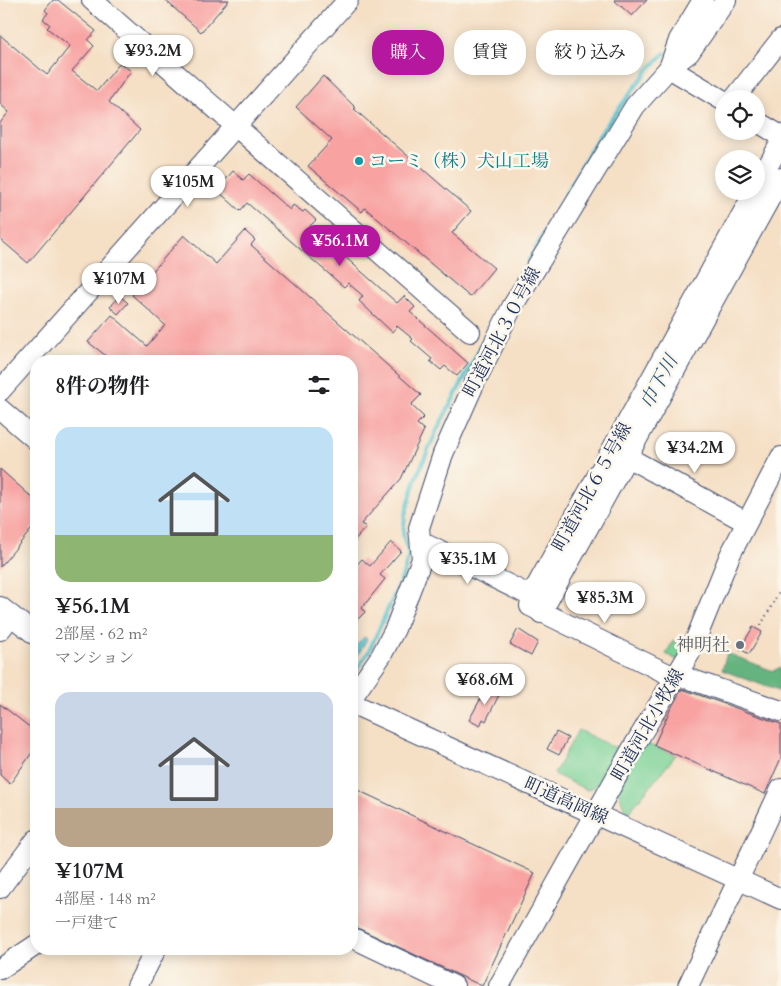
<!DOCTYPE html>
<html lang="ja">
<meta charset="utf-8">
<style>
:root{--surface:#fff;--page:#f2f2f2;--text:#202124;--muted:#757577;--accent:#b5179e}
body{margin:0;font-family:Cardo,"Noto Serif JP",serif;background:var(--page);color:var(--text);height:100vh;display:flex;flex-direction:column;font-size:19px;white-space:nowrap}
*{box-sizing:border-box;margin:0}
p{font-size:16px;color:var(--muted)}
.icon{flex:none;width:28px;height:28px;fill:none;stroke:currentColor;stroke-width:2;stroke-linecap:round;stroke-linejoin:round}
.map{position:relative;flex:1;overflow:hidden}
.sheet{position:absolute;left:30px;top:355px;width:328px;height:600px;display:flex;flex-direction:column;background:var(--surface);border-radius:20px;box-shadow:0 2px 12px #0003}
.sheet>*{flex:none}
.hud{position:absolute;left:372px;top:30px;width:332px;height:45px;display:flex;gap:10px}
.controls{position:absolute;left:715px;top:90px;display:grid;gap:10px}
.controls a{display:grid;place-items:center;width:50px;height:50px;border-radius:50%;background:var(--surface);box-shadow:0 2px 12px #0003;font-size:25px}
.price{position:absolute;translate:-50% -42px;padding:0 11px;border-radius:18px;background:#fff;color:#222;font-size:16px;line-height:32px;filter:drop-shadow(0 1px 2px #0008)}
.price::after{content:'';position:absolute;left:50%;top:30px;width:15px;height:11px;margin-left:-8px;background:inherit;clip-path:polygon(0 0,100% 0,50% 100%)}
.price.current{background:var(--accent);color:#fff}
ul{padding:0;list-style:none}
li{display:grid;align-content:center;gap:10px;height:265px;padding:0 25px}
li span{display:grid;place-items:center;height:155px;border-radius:15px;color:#555}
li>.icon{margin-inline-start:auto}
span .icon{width:90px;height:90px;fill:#fffc;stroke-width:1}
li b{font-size:21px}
h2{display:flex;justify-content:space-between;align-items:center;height:60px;padding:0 25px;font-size:21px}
.pill{padding:0 18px;border-radius:20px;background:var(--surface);box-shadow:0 2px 12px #0003;font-size:18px;line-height:45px}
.pill.current{background:var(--accent);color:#fff}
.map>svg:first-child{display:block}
.green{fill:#7cd296;stroke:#4c807a}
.forest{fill:#65b47f;stroke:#40726e}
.water{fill:#56c3cf;stroke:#387996}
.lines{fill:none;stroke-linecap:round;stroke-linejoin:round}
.stream{stroke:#56c3cf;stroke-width:4}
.building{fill:#f8a3a2}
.minor-casing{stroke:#3c496d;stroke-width:22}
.path{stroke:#3c496d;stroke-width:2.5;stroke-dasharray:1 4;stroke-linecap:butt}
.minor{stroke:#fff;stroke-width:20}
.culture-dot{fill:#0f9aa8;stroke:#fbf7ec;stroke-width:2}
.worship-dot{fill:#6b7280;stroke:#fbf7ec;stroke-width:2}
.labels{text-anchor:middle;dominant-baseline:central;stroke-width:5;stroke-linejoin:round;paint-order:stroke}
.culture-label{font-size:18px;fill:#0d838f;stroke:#fbf7ec;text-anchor:start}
.street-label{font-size:18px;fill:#1b2f5e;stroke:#fbf7ec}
.worship-label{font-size:18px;fill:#5b616d;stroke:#fbf7ec;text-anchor:end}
.water-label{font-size:19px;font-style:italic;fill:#2d5b80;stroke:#fbf7ec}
</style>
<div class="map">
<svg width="781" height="986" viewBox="0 0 781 986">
<rect width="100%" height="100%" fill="#fbf7ec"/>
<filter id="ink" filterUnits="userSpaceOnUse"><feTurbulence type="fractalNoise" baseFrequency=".02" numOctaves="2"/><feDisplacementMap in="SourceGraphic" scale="10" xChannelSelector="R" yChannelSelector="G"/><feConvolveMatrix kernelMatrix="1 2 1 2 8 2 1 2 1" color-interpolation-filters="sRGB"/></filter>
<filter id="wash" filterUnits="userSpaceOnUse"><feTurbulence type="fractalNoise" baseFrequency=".0096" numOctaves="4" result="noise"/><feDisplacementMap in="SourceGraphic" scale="20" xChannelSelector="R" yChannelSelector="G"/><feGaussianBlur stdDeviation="1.12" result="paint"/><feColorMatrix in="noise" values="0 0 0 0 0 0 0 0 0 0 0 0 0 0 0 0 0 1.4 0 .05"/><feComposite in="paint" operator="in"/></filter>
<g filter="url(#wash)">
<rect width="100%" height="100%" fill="#f5dfc5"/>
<g class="green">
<path d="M 673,641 L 685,648 L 677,660 L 666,654 Z"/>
<path d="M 578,730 L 613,747 L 623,747 L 602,783 L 587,790 L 554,774 Z"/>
<path d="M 642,742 L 676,755 L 629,812 L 625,810 L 617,788 Z"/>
</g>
<path class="forest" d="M 727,653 L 773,671 L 781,667 L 781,692 L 722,670 Z"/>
<path class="water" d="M 364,637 L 367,639 L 354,662 L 351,659 L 351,651 Z"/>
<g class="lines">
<g class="stream">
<path d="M 528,262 L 599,135 L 648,70 L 665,53"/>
<path d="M 351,678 L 369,651 L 402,578 L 409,555 L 403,535 L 405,515 L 416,478 L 438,428 L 487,335"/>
</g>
</g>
<g id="blocks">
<g class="building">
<path d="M 53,0 L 58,0 L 96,31 L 88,40 L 94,46 L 72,71 L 97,91 L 120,63 L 131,71 L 109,102 L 140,130 L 28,263 L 0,239 L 0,123 L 9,112 L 0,104 L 0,35 L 47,75 L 70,46 L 47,28 L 50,25 L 43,19 L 48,13 L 45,10 Z"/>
<path d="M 165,0 L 229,0 L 201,32 Z"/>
<path d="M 614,0 L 647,0 L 632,16 Z"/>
<path d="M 323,76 L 356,108 L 354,109 L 471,211 L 452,233 L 494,268 L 470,297 L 365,208 L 362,212 L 308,166 L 332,140 L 296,107 Z"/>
<path d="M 233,171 L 243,180 L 249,174 L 290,210 L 293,205 L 303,212 L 305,210 L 316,220 L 310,226 L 397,303 L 404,296 L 415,307 L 410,312 L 468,363 L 457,376 L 445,366 L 441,370 L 430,361 L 432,359 L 411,341 L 413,339 L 397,326 L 392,332 L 359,301 L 363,296 L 348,283 L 344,287 L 247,203 L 240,211 L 217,190 Z"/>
<path d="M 245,231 L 255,240 L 251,245 L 421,395 L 411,405 L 424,417 L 417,424 L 424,430 L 401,479 L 361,524 L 366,527 L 351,544 L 351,361 L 100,361 L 105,355 L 88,342 L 112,315 L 147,346 L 165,325 L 132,295 L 184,235 L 216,264 Z"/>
<path d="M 120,296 L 128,303 L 118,314 L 110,307 Z"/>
<path d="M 0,469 L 36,501 L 36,524 L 0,567 Z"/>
<path d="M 391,542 L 401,551 L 380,575 L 385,579 L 362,608 L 365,612 L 357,620 L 354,617 L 351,620 L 351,571 L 362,559 L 370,566 Z"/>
<path d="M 753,627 L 762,632 L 749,654 L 740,649 Z"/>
<path d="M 518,629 L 538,642 L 531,656 L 510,644 Z"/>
<path d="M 487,687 L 500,693 L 486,721 L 483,719 L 480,726 L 469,720 Z"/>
<path d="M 682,689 L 781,724 L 781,758 L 765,794 L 654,745 L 670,710 Z"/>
<path d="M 0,704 L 36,732 L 36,747 L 10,784 L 0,775 Z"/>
<path d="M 556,732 L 568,738 L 559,755 L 547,749 Z"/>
<path d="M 351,787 L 535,873 L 482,986 L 351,925 Z"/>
</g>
</g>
</g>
<g filter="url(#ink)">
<use href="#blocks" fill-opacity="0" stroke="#3c496d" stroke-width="1"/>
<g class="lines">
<defs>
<g id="minor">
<path d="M 92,0 L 470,332"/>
<path d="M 703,0 L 679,40 L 669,68 L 724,101"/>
<path d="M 734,99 L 781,39"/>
<path d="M 756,121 L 781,136"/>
<path d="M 756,188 L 781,142"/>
<path d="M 0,391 L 348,0"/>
<path d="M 0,409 L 36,440"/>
<path d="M 627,457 L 746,522"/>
<path d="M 421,542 L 531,596 L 755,191"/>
<path d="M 530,606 L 668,674 L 684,677 L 781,711"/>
<path d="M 0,607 L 36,635"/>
<path d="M 541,613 L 781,178"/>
<path d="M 0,630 L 11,616"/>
<path d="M 351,699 L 381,656 L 395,629 L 422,559 L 419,528 L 443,454 L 474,384 L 512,307 L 635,106 L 669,68 L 689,53 L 726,0"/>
<path d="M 351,703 L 781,899"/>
<path d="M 0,888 L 36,840"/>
<path d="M 351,937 L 454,986"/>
<path d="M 0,969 L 36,945"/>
<path d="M 137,986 L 156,949"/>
<path d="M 499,986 L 631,751 L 691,651 L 730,555 L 781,457"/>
<path d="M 688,986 L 781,789"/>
</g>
</defs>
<use href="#minor" class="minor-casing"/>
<path class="path" d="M 761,625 L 781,589"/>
<use href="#minor" class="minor"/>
</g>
</g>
<circle class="culture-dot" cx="359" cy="161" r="5"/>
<circle class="worship-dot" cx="740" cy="645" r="5"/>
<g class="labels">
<g class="culture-label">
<text x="369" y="161">コーミ（株）犬山工場</text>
</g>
<g class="street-label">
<text transform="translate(502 332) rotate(-62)">町道河北３０号線</text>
<text transform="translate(592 487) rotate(-61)">町道河北６５号線</text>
<text transform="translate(648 725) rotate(-60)">町道河北小牧線</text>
<text transform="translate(566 801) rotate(24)">町道高岡線</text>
</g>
<g class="worship-label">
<text x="730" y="645">神明社</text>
</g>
<g class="water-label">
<text transform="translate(659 382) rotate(-61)">巾下川</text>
</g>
</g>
</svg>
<div class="controls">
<a><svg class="icon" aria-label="locate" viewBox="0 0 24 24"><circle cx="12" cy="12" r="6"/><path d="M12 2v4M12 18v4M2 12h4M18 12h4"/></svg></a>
<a><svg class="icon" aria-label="layers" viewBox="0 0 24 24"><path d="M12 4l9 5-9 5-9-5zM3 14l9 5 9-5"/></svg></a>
</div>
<b class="price" style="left:153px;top:77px">¥93.2M</b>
<b class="price" style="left:188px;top:208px">¥105M</b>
<b class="price current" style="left:340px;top:267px">¥56.1M</b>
<b class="price" style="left:119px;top:305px">¥107M</b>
<b class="price" style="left:695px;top:474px">¥34.2M</b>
<b class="price" style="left:468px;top:585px">¥35.1M</b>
<b class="price" style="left:605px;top:624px">¥85.3M</b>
<b class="price" style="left:485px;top:706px">¥68.6M</b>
<div class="hud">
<a class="pill current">購入</a>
<a class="pill">賃貸</a>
<a class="pill">絞り込み</a>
</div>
<section class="sheet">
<h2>8件の物件<svg class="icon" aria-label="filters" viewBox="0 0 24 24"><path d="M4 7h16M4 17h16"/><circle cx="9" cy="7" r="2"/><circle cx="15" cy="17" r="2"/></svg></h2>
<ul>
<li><span style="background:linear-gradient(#bfe0f5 70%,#8fb573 0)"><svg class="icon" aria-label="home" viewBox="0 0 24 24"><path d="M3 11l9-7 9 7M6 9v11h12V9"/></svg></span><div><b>¥56.1M</b><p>2部屋 · 62 m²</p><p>マンション</p></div></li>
<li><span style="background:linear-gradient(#c9d6e8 75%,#b9a48a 0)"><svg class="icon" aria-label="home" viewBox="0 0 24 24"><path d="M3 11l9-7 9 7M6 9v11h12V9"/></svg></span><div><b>¥107M</b><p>4部屋 · 148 m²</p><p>一戸建て</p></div></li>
</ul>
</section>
</div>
